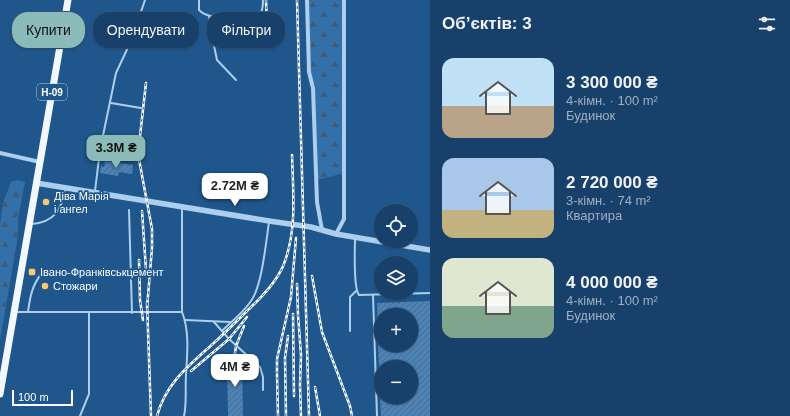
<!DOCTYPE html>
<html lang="uk">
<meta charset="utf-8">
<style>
:root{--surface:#17416a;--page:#244c72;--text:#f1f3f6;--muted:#9eafc1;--line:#365a7e;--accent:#8bbbb9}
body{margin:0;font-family:Helvetica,sans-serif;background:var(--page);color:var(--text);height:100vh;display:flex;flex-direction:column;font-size:15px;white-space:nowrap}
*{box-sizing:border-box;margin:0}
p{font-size:13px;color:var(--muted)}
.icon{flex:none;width:22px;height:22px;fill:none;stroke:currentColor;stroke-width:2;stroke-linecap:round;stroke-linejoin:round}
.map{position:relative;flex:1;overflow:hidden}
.sheet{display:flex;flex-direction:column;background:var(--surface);width:360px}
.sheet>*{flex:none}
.guide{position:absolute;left:12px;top:12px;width:358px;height:36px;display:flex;gap:8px}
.fabs{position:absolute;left:374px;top:204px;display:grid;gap:8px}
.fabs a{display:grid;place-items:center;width:44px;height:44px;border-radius:50%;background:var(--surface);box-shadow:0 1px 3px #0004,0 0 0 1px var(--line);font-size:20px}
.scale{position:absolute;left:12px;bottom:10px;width:61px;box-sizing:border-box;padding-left:4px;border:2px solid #fff;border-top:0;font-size:11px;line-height:14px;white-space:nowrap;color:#fff;-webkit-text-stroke:3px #1f578d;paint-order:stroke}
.price{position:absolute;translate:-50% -34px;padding:0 9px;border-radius:8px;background:#fff;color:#222;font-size:13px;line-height:26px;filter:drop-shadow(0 1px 2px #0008)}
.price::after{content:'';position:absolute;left:50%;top:24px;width:12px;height:9px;margin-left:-6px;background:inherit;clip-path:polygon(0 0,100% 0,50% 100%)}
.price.on{background:var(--accent);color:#111}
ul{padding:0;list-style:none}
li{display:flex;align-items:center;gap:12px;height:100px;padding:0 12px}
li span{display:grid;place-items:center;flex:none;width:112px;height:80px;border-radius:12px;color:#555}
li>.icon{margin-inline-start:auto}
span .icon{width:48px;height:48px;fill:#fffc;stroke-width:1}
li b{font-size:17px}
h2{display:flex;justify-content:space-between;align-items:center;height:48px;padding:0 12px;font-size:17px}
.pill{padding:0 14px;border-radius:16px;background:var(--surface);box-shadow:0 1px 3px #0004,0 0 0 1px var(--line);font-size:14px;line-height:36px}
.pill.on{background:var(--accent);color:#111}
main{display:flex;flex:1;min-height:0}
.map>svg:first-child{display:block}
.forest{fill:url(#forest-firs)}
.building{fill:url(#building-hatch)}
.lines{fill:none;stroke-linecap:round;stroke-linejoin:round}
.service{stroke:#adceec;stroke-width:2}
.minor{stroke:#adceec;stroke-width:4}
.tertiary{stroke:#adceec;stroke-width:5.5}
.primary{stroke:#f3f8ff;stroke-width:7}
.rail-casing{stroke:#fff;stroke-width:2.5}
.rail{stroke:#1f578d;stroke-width:1;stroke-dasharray:3;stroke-linecap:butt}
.poi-dot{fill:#fac86d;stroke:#1f578d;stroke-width:1.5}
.labels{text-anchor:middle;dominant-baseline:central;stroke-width:3.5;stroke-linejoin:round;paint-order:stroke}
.shield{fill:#1f578d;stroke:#bccddd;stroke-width:1}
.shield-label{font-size:10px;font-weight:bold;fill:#fff}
.poi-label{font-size:11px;fill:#fff;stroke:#1f578d;text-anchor:start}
</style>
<main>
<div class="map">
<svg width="430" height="416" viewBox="0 0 430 416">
<defs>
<pattern id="forest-firs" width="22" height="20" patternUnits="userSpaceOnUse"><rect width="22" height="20" fill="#3370aa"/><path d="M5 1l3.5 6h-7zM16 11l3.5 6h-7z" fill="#425a72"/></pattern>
<pattern id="building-hatch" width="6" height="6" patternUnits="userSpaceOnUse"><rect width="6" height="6" fill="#4c82b6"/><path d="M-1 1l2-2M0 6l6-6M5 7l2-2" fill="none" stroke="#4c6c8c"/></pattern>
</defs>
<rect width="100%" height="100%" fill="#1f578d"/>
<g class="forest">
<path d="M 309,0 L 344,0 L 345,173 L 316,180 L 313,88 L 309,72 Z"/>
<path d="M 17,180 L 25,182 L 18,219 L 18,236 L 0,340 L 0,225 L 3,203 L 11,182 Z"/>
</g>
<g class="building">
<path d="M 105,161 L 133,165 L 132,174 L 119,172 L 118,176 L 100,173 L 101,166 L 104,167 Z"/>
<path d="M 430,301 L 430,416 L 381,416 L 380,397 L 411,397 L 411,367 L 379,367 L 378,345 L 411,345 L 411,315 L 381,315 L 381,336 L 378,336 L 377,303 Z"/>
<path d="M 227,360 L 242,360 L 243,416 L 228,416 Z"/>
</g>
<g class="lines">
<g class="service">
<path d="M 199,0 L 199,10 C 207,18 216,16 226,16 C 243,16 263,31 263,0"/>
<path d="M 209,16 L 212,36 L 217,60 L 236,80"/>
<path d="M 111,103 L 141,108"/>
<path d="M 95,191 L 100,150 L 116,73 L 131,41 L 145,0"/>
<path d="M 182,208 L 182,312"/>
<path d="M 129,210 L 132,313"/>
<path d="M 32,224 C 54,222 62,210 65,189"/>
<path d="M 355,239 C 355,250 353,288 359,295 L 430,293"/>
<path d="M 373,295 L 377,416"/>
<path d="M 17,312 L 182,312 C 190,332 187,355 186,375 C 185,389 187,403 184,416"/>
<path d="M 28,312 C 30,297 32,285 42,273"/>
<path d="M 185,320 L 230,322"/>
<path d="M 214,322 L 229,339 L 260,367 L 263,377 L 263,390"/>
<path d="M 222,331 C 232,321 243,313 251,301 C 262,286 266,242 269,222"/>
<path d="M 350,331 L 350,297 L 356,291"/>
<path d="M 80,416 L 89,394 L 89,313"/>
</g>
<g class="minor">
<path d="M 307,0 L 309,72 L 313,88 L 317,202 L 322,230"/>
<path d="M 0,153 L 40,162"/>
<path d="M 336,234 L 344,219 L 344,0"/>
</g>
<path class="tertiary" d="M 36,183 L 269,221 L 311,227 L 336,234 L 430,250"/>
<path class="primary" d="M 0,394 L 68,0"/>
<defs>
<g id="rail">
<path d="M 266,0 L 267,30"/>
<path d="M 297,0 L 309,416"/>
<path d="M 146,83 L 138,154 L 152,229 L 152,248 L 147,308"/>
<path d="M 142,211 L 146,270"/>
<path d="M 139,260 L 140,300 L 143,320"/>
<path d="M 312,276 L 322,332 L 350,406 L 352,416"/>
<path d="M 297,284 L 298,315 L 301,355 L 300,385 L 301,416"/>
<path d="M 147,302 L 151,416"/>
<path d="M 293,314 L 294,396"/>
<path d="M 234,360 L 236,346 L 244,326"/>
<path d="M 191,371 L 229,339 L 247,317"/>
<path d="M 315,387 L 320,416"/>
<path d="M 157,416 C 166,382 191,364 216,341 C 228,330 240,318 251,307 C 265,294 279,279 285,261 C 297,228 293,190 292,155"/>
<path d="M 278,416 L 277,374 L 277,359 L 291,297 L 296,238"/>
<path d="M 286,416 L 285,358 L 288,336"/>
</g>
</defs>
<use href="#rail" class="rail-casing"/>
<use href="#rail" class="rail"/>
</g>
<g class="poi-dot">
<circle cx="46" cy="202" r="4"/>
<rect x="28" y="268" width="8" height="8" rx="2"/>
<circle cx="45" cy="286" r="4"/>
</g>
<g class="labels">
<rect class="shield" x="37" y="84" width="30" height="16" rx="3"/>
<g class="shield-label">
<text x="52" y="92">Н-09</text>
</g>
<g class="poi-label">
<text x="54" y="196">Діва Марія<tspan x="54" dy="13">і ангел</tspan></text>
<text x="40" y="272">Івано-Франківськцемент</text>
<text x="53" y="286">Стожари</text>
</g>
</g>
</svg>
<div class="fabs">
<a><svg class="icon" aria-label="locate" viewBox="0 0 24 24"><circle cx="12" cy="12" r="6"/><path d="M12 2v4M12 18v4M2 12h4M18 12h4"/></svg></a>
<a><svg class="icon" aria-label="layers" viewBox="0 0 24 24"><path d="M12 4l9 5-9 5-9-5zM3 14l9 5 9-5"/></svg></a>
<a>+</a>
<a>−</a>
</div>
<div class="scale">100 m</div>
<b class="price on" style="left:116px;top:169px">3.3M ₴</b>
<b class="price" style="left:235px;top:207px">2.72M ₴</b>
<b class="price" style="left:235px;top:388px">4M ₴</b>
<div class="guide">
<a class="pill on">Купити</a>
<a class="pill">Орендувати</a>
<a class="pill">Фільтри</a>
</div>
</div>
<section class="sheet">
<h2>Об’єктів: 3<svg class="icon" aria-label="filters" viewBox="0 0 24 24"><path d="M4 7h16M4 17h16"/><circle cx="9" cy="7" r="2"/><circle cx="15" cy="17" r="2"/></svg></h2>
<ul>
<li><span style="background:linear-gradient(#bfe0f5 60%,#b9a48a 0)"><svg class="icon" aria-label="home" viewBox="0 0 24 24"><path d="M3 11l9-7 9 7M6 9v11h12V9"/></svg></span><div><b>3 300 000 ₴</b><p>4-кімн. · 100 m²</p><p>Будинок</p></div></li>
<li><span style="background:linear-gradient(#a9c7e8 65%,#c2b280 0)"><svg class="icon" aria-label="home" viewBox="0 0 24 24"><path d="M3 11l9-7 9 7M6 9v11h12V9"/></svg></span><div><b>2 720 000 ₴</b><p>3-кімн. · 74 m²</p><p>Квартира</p></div></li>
<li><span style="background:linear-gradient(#dfe7d0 60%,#7fa58c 0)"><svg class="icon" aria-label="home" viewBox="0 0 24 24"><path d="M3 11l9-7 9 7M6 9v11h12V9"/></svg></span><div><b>4 000 000 ₴</b><p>4-кімн. · 100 m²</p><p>Будинок</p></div></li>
</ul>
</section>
</main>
